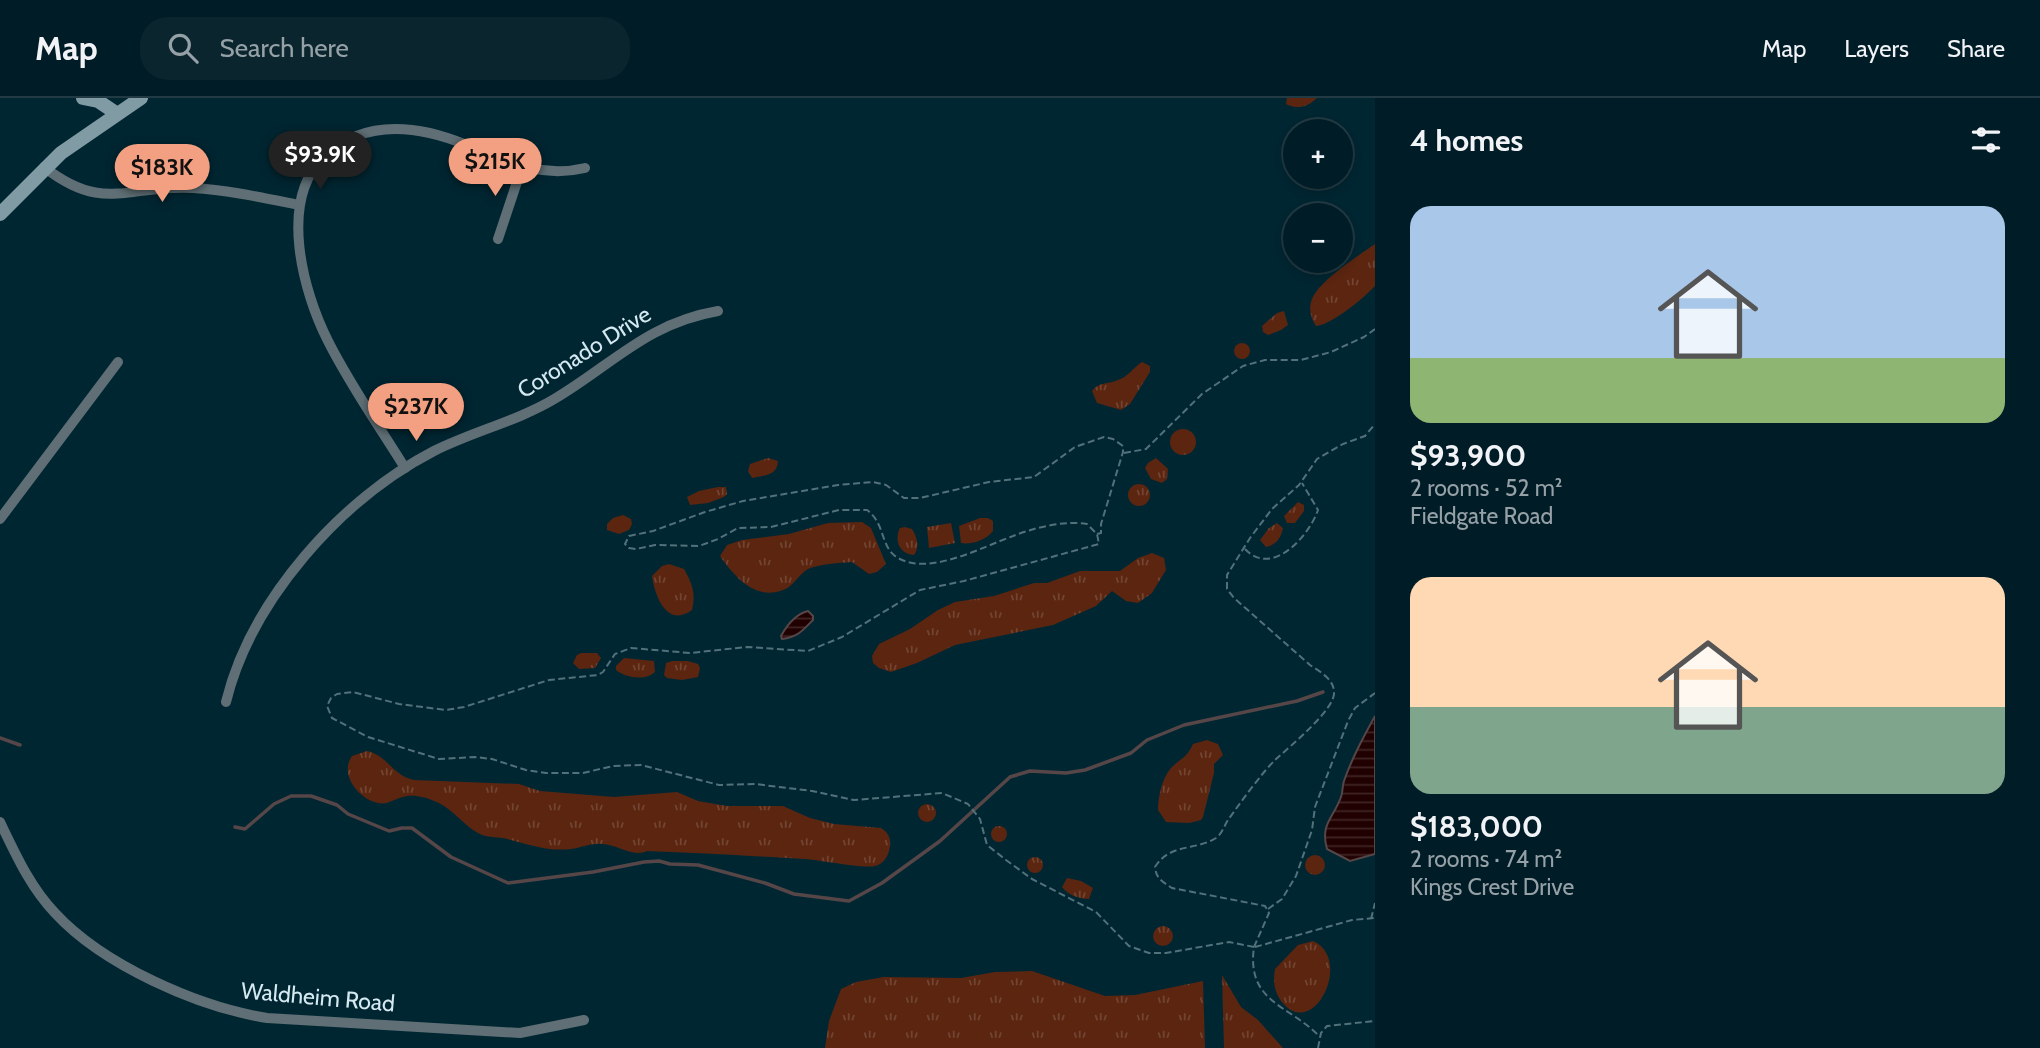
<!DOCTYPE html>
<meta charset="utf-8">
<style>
:root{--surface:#001c26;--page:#0a252e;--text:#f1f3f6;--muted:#95a1a7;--line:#223a43;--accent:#f2a081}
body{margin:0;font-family:Cabin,sans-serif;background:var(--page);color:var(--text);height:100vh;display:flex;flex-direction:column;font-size:26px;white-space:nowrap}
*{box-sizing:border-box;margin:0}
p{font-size:23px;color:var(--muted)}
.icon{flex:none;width:38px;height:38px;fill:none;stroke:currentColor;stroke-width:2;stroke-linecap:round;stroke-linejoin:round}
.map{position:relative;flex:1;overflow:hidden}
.drawer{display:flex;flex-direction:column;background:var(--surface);width:665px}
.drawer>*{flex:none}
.fabs{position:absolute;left:1283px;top:21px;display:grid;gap:14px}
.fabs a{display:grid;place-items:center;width:70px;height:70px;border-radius:50%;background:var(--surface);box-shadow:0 4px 10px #0003,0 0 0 2px var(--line);font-size:35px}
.price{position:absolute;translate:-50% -60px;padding:0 16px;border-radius:24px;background:var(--accent);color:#111;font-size:23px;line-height:46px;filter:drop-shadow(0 2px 4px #0008)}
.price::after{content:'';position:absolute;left:50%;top:42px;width:21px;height:16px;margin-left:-10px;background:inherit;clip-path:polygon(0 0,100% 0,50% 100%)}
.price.active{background:#222;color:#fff}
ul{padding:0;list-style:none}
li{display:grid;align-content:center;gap:14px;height:371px;padding:0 35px}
li span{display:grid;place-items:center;height:217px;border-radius:21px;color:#555}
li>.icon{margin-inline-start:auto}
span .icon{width:126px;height:126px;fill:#fffc;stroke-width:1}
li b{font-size:30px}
h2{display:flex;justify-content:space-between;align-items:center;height:84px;padding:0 35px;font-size:30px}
header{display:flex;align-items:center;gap:42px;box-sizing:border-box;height:98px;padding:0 35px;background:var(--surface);border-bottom:2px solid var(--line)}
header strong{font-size:33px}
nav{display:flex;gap:38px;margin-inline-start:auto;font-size:24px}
.search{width:490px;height:63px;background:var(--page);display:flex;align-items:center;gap:18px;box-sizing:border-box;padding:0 24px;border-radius:28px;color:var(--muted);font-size:26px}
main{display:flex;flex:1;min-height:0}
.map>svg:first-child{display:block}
.grass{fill:url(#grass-tufts)}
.water{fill:url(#water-rules);stroke:#564648;stroke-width:2}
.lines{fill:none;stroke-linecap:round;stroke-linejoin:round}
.stream{stroke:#564648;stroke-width:3.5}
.path{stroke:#52717b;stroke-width:2;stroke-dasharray:7 3.5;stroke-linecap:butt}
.street{stroke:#5f6f75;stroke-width:10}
.secondary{stroke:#819ba5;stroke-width:14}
.labels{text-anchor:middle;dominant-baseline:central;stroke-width:6;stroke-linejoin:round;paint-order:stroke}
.street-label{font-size:23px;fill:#d5e9f1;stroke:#002632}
</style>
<header>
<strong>Map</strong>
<div class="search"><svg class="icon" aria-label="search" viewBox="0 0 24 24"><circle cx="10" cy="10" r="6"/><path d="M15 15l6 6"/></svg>Search here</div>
<nav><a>Map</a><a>Layers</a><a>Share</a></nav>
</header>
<main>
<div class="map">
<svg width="1375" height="950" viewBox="0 0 1375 950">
<defs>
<pattern id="grass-tufts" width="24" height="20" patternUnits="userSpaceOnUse" patternTransform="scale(1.75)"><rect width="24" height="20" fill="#5b2510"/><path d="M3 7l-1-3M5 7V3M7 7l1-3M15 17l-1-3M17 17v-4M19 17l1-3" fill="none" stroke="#724533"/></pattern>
<pattern id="water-rules" width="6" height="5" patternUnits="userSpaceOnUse" patternTransform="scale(1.75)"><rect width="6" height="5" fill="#200000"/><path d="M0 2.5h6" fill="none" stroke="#402526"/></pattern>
</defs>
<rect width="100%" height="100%" fill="#002632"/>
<g class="grass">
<path d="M 1287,0 L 1317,0 C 1307,9 1298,12 1286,6 Z"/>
<path d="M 1375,146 L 1375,188 C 1364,200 1331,227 1316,228 C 1311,220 1308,211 1312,201 C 1320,182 1358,158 1375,146 Z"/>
<path d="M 1284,213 L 1288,227 L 1281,232 L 1268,237 L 1263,234 L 1262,228 L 1277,215 Z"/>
<circle cx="1242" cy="253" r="8"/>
<path d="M 1142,264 L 1150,268 L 1150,274 L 1130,306 L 1121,312 L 1097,305 L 1092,293 C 1100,283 1107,287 1118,282 C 1128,279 1134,269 1142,264 Z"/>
<circle cx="1183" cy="344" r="13"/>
<path d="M 768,360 L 778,363 C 777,378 765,377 752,380 L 748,373 L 750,366 Z"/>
<path d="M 1156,360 L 1168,371 L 1167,381 L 1162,385 L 1151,381 L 1145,370 L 1148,365 Z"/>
<circle cx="1139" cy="397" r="11"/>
<path d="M 718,389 L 726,389 L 727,396 L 724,399 L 708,405 L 690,407 L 687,399 L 699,393 Z"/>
<path d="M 1298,404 L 1304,407 L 1304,413 L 1295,425 L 1287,425 L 1284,418 Z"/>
<path d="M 623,417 L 631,421 L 632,426 L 629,432 L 619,436 L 607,432 L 607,426 L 613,420 Z"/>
<path d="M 980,420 L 988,420 L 993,423 L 993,433 C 986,442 972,447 961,445 L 959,428 Z"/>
<path d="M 862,424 L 871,430 L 886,466 L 877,474 L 869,476 L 852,464 C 839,465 820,466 808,471 C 799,476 793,489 783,492 C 755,503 734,478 720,458 L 727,447 L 742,442 L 789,436 L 828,425 Z"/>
<path d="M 951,425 L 955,445 L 929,450 L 927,429 Z"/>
<path d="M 1277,425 L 1283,430 C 1281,440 1276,447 1266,449 L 1260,442 L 1269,430 Z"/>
<path d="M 905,429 L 912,431 C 917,439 920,449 914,457 C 899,456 894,442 900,430 Z"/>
<path d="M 1152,455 L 1164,460 L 1166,472 L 1152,495 L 1138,505 L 1126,503 L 1112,493 L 1096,508 L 1053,527 L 955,547 L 917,565 L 891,574 L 879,570 L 873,565 L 872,558 L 879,546 L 910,531 L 938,512 L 955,504 L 994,498 L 1034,485 L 1047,485 L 1080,473 L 1120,473 L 1138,460 Z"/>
<path d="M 669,466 L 684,471 C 692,485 696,495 692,512 C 667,530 655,499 652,478 L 662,468 Z"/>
<path d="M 581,555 L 597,555 L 601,560 L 595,570 L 579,571 L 573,565 L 577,557 Z"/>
<path d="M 624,560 L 654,563 L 655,574 C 645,583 626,580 616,572 L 616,568 Z"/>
<path d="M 672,563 L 688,563 L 698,566 L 700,570 L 698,579 L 682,582 L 667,580 L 664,577 L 666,565 Z"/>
<path d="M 1207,642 L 1218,646 L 1223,657 L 1214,666 L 1214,675 L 1203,719 L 1201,722 L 1189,725 L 1166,724 L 1158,712 C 1158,699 1162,680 1171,670 C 1182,659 1186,661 1193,646 Z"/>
<path d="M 367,653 C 387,657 393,678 414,682 L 519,686 L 540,693 L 614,699 L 677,694 L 698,703 L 727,708 L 783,708 L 810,720 L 834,726 L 881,730 C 888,734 891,740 890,748 C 889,757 884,766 875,768 C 864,771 820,762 805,761 C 752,758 700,755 647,753 C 632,760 617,746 602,746 C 590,745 581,750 571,751 C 547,754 525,745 503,740 C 496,739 488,739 482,737 C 464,729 452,709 434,703 C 426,699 412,696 403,699 C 394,701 388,707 378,705 C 358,701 339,676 352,658 Z"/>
<circle cx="927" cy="715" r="9"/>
<circle cx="999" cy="736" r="8"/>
<circle cx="1315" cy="767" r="10"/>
<circle cx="1035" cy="767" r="8"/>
<path d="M 1067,780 L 1081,783 L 1093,790 L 1089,801 C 1079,801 1068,797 1062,789 Z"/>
<circle cx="1163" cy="838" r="10"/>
<path d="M 1313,843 C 1354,861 1313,945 1281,903 C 1274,893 1273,883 1275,871 L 1298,847 Z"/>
<path d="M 1032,873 L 1105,898 L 1135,897 L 1203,883 L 1205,950 L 825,950 L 829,923 L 841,891 L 856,884 L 884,879 L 961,880 L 995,874 Z"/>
<path d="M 1222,877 L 1241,909 L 1258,922 L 1283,950 L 1224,950 Z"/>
</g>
<g class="water">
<path d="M 808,513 L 813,518 L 813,522 C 802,533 798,539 782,541 L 781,538 C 787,527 796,516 808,513 Z"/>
<path d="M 1375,618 L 1375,756 L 1350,763 L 1327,751 C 1320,726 1333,721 1341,699 C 1343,694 1342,689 1344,683 C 1352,660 1363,640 1375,618 Z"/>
</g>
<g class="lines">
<g class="stream">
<path d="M 0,640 L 20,647"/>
<path d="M 235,729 L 245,731 L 274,706 L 291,698 L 311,698 L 337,707 L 348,716 L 389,733 L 402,730 L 412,730 L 451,759 L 508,785 L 593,774 L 644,764 L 659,763 L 670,766 L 698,767 L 765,785 L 794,796 L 849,803 L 882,785 L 940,743 L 1010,679 L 1030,673 L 1066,675 L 1085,672 L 1131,655 L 1147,642 L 1184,627 L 1297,603 L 1323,594"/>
</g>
<g class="path">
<path d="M 1124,355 L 1146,351 L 1202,296 L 1243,268 L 1265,262 L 1301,262 L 1331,254 L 1364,239 L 1375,231"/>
<path d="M 1097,436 L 1101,435 L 1101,426 L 1123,354 L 1123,348 L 1113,341 L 1104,339 L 1075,349 L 1034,379 L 989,384 L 920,400 L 904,400 L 886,387 L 873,384 L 838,387 L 743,403 L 705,414 L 653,433 L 629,438 L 625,446 L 629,450 L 636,451 L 655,447 L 699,448 L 718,441 L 738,430 L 771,429 L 839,412 L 867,412 C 886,426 880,450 898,460 C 930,478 982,449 1013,438 C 1033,430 1065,422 1087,426 L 1097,436 L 1099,446 L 964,483 L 920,492 L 842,539 L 808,553 L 747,549 L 690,555 L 631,550 L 615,556 L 603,574 L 598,577 L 549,582 L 464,609 L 446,612 L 399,606 L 353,594 L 337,596 L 331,600 L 327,608 L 332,620 L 368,639 L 439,661 L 475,659 L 492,661 L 526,672 L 546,675 L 583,675 L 613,668 L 641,667 L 719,687 L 755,686 L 812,693 L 854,702 L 942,695 L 968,706 L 980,721 L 987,747 L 1006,762 L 1032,781 L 1096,814 L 1129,848 L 1149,855 L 1166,855 L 1229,844 L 1254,849 C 1246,905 1290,907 1320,939"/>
<path d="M 1245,451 C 1272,480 1309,438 1318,412 L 1302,385"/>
<path d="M 1268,811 L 1282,801 L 1296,778 L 1312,732 L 1315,709 L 1348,623 L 1355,610 L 1375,595"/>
<path d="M 1371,821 L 1375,805"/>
<path d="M 1254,849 L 1269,815 L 1265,808 L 1172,790 C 1163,784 1156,781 1155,769 C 1170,745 1195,753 1216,740 C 1222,736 1224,728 1228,722 C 1240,705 1261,676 1275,662 C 1288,650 1336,611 1334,594 C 1334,581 1319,573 1310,567 L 1234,500 L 1227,491 L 1227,477 L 1250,440 L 1272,411 L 1299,387 L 1317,361 L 1343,346 L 1365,338 L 1375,326"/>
<path d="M 1255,849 L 1352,822 L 1375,820"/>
<path d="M 1318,950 L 1321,935 L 1327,928 L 1375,923"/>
</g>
<g class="street">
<path d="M 44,69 C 104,116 128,86 193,90 C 228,92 264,100 299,107"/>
<path d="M 498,141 L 522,69"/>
<path d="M 405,370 C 379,328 350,287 328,243 C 303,194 278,102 324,59 C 348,36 379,28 412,32 C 476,39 519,86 585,70"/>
<path d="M 0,421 L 118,264"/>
<path d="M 226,604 C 251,502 341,401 434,353 C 474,333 518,323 556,300 C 614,265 648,225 718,213"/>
<path d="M 0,724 C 15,755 30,789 55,815 C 103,867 198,909 267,920 L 520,935 L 584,922"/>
</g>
<g class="secondary">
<path d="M 83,0 L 98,3 L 116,15"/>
<path d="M 0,116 L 61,55 L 141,0"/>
</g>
</g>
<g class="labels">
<g class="street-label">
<text transform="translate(584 254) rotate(-32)">Coronado Drive</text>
<text transform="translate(318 899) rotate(5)">Waldheim Road</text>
</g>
</g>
</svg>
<div class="fabs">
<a>+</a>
<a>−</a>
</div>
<b class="price active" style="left:320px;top:93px">$93.9K</b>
<b class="price" style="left:495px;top:100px">$215K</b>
<b class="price" style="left:162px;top:106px">$183K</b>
<b class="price" style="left:416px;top:345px">$237K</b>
</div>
<section class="drawer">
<h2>4 homes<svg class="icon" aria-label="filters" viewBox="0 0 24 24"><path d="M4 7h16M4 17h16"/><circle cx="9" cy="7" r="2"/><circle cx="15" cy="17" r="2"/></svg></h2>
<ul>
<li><span style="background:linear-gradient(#a9c7e8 70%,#8fb573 0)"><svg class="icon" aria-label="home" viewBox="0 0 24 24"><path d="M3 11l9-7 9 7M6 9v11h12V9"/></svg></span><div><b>$93,900</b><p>2 rooms · 52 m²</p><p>Fieldgate Road</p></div></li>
<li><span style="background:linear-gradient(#ffd9b3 60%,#7fa58c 0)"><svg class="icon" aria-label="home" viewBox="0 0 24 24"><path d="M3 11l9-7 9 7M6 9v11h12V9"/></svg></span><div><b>$183,000</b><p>2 rooms · 74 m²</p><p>Kings Crest Drive</p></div></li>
</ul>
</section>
</main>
